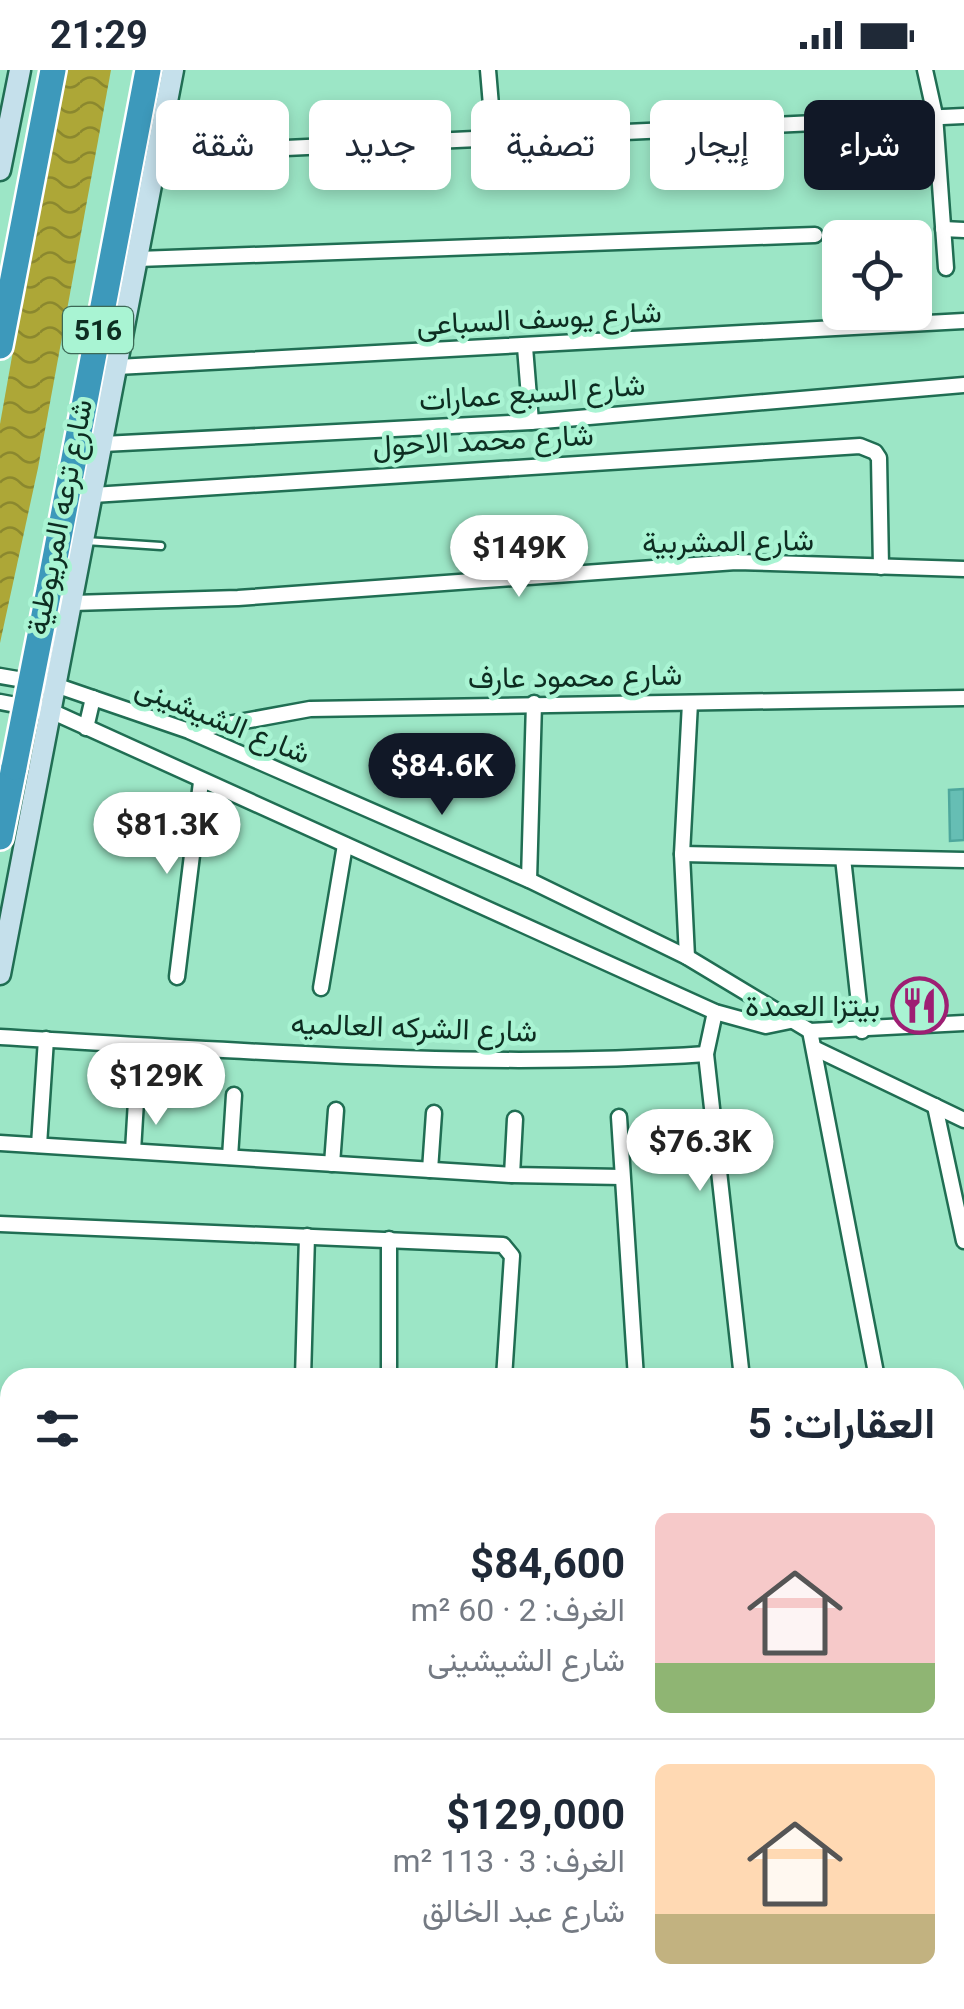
<!DOCTYPE html>
<html lang="ar">
<meta charset="utf-8">
<style>
:root{--surface:#fff;--page:#f6f6f7;--text:#1f2937;--muted:#747a83;--line:#e0e1e3;--accent:#111827}
body{margin:0;font-family:Roboto,Vazirmatn,sans-serif;background:var(--page);color:var(--text);direction:rtl;height:100vh;display:flex;flex-direction:column;font-size:38px;white-space:nowrap}
*{box-sizing:border-box;margin:0}
p{font-size:32px;color:var(--muted)}
.icon{flex:none;width:55px;height:55px;fill:none;stroke:currentColor;stroke-width:2;stroke-linecap:round;stroke-linejoin:round}
.map{position:relative;flex:1;overflow:hidden;direction:ltr}
.side{position:absolute;left:0px;top:1298px;width:965px;height:642px;display:flex;flex-direction:column;background:var(--surface);border-radius:30px 30px 0 0;box-shadow:0 5px 15px #0003;direction:rtl}
.side>*{flex:none}
.banner{position:absolute;left:30px;top:30px;width:905px;height:90px;direction:rtl;display:flex;gap:20px}
.controls{position:absolute;left:822px;top:150px;display:grid;gap:20px}
.controls a{display:grid;place-items:center;width:110px;height:110px;border-radius:15px;background:var(--surface);box-shadow:0 5px 15px #0003;font-size:50px}
.price{position:absolute;translate:-50% -85px;padding:0 22px;border-radius:35px;background:#fff;color:#222;font-size:32px;line-height:65px;filter:drop-shadow(0 2px 5px #0008)}
.price::after{content:'';position:absolute;left:50%;top:60px;width:30px;height:22px;margin-left:-15px;background:inherit;clip-path:polygon(0 0,100% 0,50% 100%)}
.price.selected{background:var(--accent);color:#fff}
ul{padding:0;list-style:none}
li{display:flex;align-items:center;gap:30px;height:250px;padding:0 30px}
li+li{border-top:2px solid var(--line)}
li span{display:grid;place-items:center;flex:none;width:280px;height:200px;border-radius:15px;color:#555}
li>.icon{margin-inline-start:auto}
span .icon{width:120px;height:120px;fill:#fffc;stroke-width:1}
li b{font-size:42px}
h2{display:flex;justify-content:space-between;align-items:center;height:120px;padding:0 30px;font-size:42px}
.pill{padding:0 35px;border-radius:15px;background:var(--surface);box-shadow:0 5px 15px #0003;font-size:35px;line-height:90px}
.pill.selected{background:var(--accent);color:#fff}
.status{display:flex;justify-content:space-between;align-items:center;height:70px;padding:0 50px;background:var(--surface);direction:ltr}
.status svg{height:28px;fill:currentColor}
.map>svg:first-child{display:block}
.water{fill:url(#water-waves)}
.building{fill:#66beb4;stroke:#4ea79d;stroke-width:2.5}
.lines{fill:none;stroke-linecap:round;stroke-linejoin:round}
.service-casing{stroke:#206e53;stroke-width:11}
.minor-casing{stroke:#206e53;stroke-width:19}
.secondary-casing{stroke:#206e53;stroke-width:25}
.motorway-casing{stroke:#fff;stroke-width:30}
.service{stroke:#fff;stroke-width:6}
.minor{stroke:#fff;stroke-width:14}
.secondary{stroke:#c5e0eb;stroke-width:20}
.motorway{stroke:#3d99bb;stroke-width:25}
.motorway-bridge-casing{stroke:#fff;stroke-width:30;stroke-linecap:butt}
.motorway-bridge{stroke:#3d99bb;stroke-width:25}
.labels{text-anchor:middle;dominant-baseline:central;stroke-width:9;stroke-linejoin:round;paint-order:stroke}
.shield{fill:#a9f4d3;stroke:#3c6956;stroke-width:2.5}
.shield-label{font-size:28px;font-weight:bold;fill:#0d2d21}
.street-label{font-size:30px;fill:#0d2d21;stroke:#a9f4d3}
.poi-label{font-size:30px;fill:#0d2d21;stroke:#a9f4d3;text-anchor:end}
</style>
<div class="status"><b>21:29</b><svg viewBox="0 0 49 12"><path d="M0 12V9h3v3zM5 12V6h3v6zM10 12V3h3v9zM15 12V0h3v12zM26 1h20v11H26zM47 4h2v5h-2z"/></svg></div>
<div class="map">
<svg width="964" height="1939" viewBox="0 0 964 1939">
<defs>
<pattern id="water-waves" width="16" height="10" patternUnits="userSpaceOnUse" patternTransform="scale(2.5)"><rect width="16" height="10" fill="#ada737"/><path d="M0 5q4-4 8 0t8 0" fill="none" stroke="#8b882e"/></pattern>
</defs>
<rect width="100%" height="100%" fill="#9ce6c6"/>
<path class="water" d="M 63,0 L 111,0 L 38,398 L 0,573 L 0,354 Z"/>
<path class="building" d="M 964,719 L 964,770 L 950,771 L 949,720 Z"/>
<g class="lines">
<defs>
<g id="service">
<path d="M 86,471 L 161,476"/>
<path d="M 0,1710 L 3,1711"/>
</g>
<g id="minor">
<path d="M 488,0 L 494,71"/>
<path d="M 925,0 L 935,45 L 946,198"/>
<path d="M 157,84 L 964,46"/>
<path d="M 943,159 L 964,160"/>
<path d="M 138,189 L 815,165"/>
<path d="M 525,277 L 531,352"/>
<path d="M 117,297 L 964,251"/>
<path d="M 103,374 L 531,352 L 964,315"/>
<path d="M 93,425 L 860,376 L 875,382 L 879,388 L 881,497"/>
<path d="M 73,533 L 238,528 L 736,492 L 964,499"/>
<path d="M 0,606 L 58,616 L 189,661 L 529,810 L 687,887 L 810,961 L 964,953"/>
<path d="M 0,632 L 53,642 L 715,942 L 766,956 L 795,950"/>
<path d="M 86,658 L 93,628"/>
<path d="M 190,661 L 310,639 L 964,628"/>
<path d="M 682,784 L 964,790"/>
<path d="M 843,788 L 862,961"/>
<path d="M 529,810 L 534,633"/>
<path d="M 687,887 L 682,784 L 690,633"/>
<path d="M 177,907 L 201,712"/>
<path d="M 321,918 L 345,775"/>
<path d="M 715,942 L 706,984 L 742,1308"/>
<path d="M 810,961 L 877,1308"/>
<path d="M 0,967 C 234,980 472,1000 706,984"/>
<path d="M 816,979 L 964,1050"/>
<path d="M 935,1036 L 964,1171"/>
<path d="M 619,1047 L 636,1308"/>
<path d="M 0,1073 L 512,1105 L 622,1107"/>
<path d="M 39,1075 L 46,969"/>
<path d="M 133,1081 L 136,1031"/>
<path d="M 230,1087 L 234,1025"/>
<path d="M 332,1094 L 336,1040"/>
<path d="M 430,1100 L 434,1043"/>
<path d="M 512,1105 L 515,1049"/>
<path d="M 0,1154 L 503,1175 L 512,1186 L 504,1308"/>
<path d="M 303,1308 L 307,1166"/>
<path d="M 389,1308 L 389,1169"/>
<path d="M 955,1342 L 964,1339"/>
<path d="M 0,1475 L 10,1477"/>
<path d="M 955,1494 L 964,1490"/>
<path d="M 955,1542 L 964,1538"/>
<path d="M 0,1610 L 10,1616"/>
<path d="M 955,1647 L 964,1643"/>
<path d="M 955,1706 L 964,1721"/>
<path d="M 955,1742 L 964,1737"/>
<path d="M 955,1862 L 964,1857"/>
<path d="M 0,1891 L 10,1894"/>
<path d="M 121,1930 L 149,1939"/>
<path d="M 394,1930 L 405,1939"/>
<path d="M 624,1930 L 626,1939"/>
<path d="M 668,1930 L 672,1939"/>
<path d="M 791,1930 L 794,1939"/>
<path d="M 220,1939 L 223,1930"/>
<path d="M 310,1939 L 313,1930"/>
<path d="M 464,1939 L 468,1930"/>
<path d="M 827,1939 L 842,1930"/>
</g>
<g id="secondary">
<path d="M 0,100 L 20,0"/>
<path d="M 0,904 L 173,0"/>
</g>
<g id="motorway">
<path d="M 0,276 L 53,0"/>
<path d="M 49,520 L 148,0"/>
<path d="M 0,767 L 14,697"/>
</g>
</defs>
<use href="#service" class="service-casing"/>
<use href="#minor" class="minor-casing"/>
<use href="#secondary" class="secondary-casing"/>
<use href="#motorway" class="motorway-casing"/>
<use href="#service" class="service"/>
<use href="#minor" class="minor"/>
<use href="#secondary" class="secondary"/>
<use href="#motorway" class="motorway"/>
<defs>
<path id="motorway-bridge" d="M 14,697 L 49,520"/>
</defs>
<use href="#motorway-bridge" class="motorway-bridge-casing"/>
<use href="#motorway-bridge" class="motorway-bridge"/>
</g>
<defs>
<symbol id="restaurant-ring" viewBox="-11 -11 22 22"><circle r="9.5" fill="#a9f4d3" stroke="#9e1f73" stroke-width="1.5"/><path d="M-5-6h1v4h1v-4h1v4h1v-4h1v5L-1.5 .5V6h-2V.5L-5-1ZM5-6V6H3V1.5H1.5Q1.5-4 5-6Z" fill="#9e1f73"/></symbol>
</defs>
<g fill-rule="evenodd">
<use href="#restaurant-ring" x="888" y="904" width="63" height="63"/>
</g>
<g class="labels">
<rect class="shield" x="63" y="237" width="70" height="46" rx="8"/>
<g class="shield-label">
<text x="98" y="260">516</text>
</g>
<g class="street-label">
<text transform="translate(539 248) rotate(-3)">شارع يوسف السباعى</text>
<text transform="translate(532 322) rotate(-4)">شارع السبع عمارات</text>
<text transform="translate(483 370) rotate(-3)">شارع محمد الاحول</text>
<text transform="translate(59 447) rotate(-79)">شارع ترعه المريوطية</text>
<text transform="translate(728 471) rotate(-1)">شارع المشربية</text>
<text transform="translate(575 606) rotate(-1)">شارع محمود عارف</text>
<text transform="translate(223 650) rotate(22)">شارع الشيشينى</text>
<text transform="translate(414 957) rotate(2)">شارع الشركه العالميه</text>
</g>
<g class="poi-label">
<text x="880" y="935">بيتزا العمدة</text>
</g>
</g>
</svg>
<div class="controls">
<a><svg class="icon" aria-label="locate" viewBox="0 0 24 24"><circle cx="12" cy="12" r="6"/><path d="M12 2v4M12 18v4M2 12h4M18 12h4"/></svg></a>
</div>
<b class="price" style="left:519px;top:530px">$149K</b>
<b class="price selected" style="left:442px;top:748px">$84.6K</b>
<b class="price" style="left:167px;top:807px">$81.3K</b>
<b class="price" style="left:156px;top:1058px">$129K</b>
<b class="price" style="left:700px;top:1124px">$76.3K</b>
<div class="banner">
<a class="pill selected">شراء</a>
<a class="pill">إيجار</a>
<a class="pill">تصفية</a>
<a class="pill">جديد</a>
<a class="pill">شقة</a>
</div>
<section class="side">
<h2>العقارات: 5<svg class="icon" aria-label="filters" viewBox="0 0 24 24"><path d="M4 7h16M4 17h16"/><circle cx="9" cy="7" r="2"/><circle cx="15" cy="17" r="2"/></svg></h2>
<ul>
<li><span style="background:linear-gradient(#f6c9c9 75%,#8fb573 0)"><svg class="icon" aria-label="home" viewBox="0 0 24 24"><path d="M3 11l9-7 9 7M6 9v11h12V9"/></svg></span><div><b>$84,600</b><p>الغرف: 2 · 60 m²</p><p>شارع الشيشينى</p></div></li>
<li><span style="background:linear-gradient(#ffd9b3 75%,#c2b280 0)"><svg class="icon" aria-label="home" viewBox="0 0 24 24"><path d="M3 11l9-7 9 7M6 9v11h12V9"/></svg></span><div><b>$129,000</b><p>الغرف: 3 · 113 m²</p><p>شارع عبد الخالق</p></div></li>
</ul>
</section>
</div>
